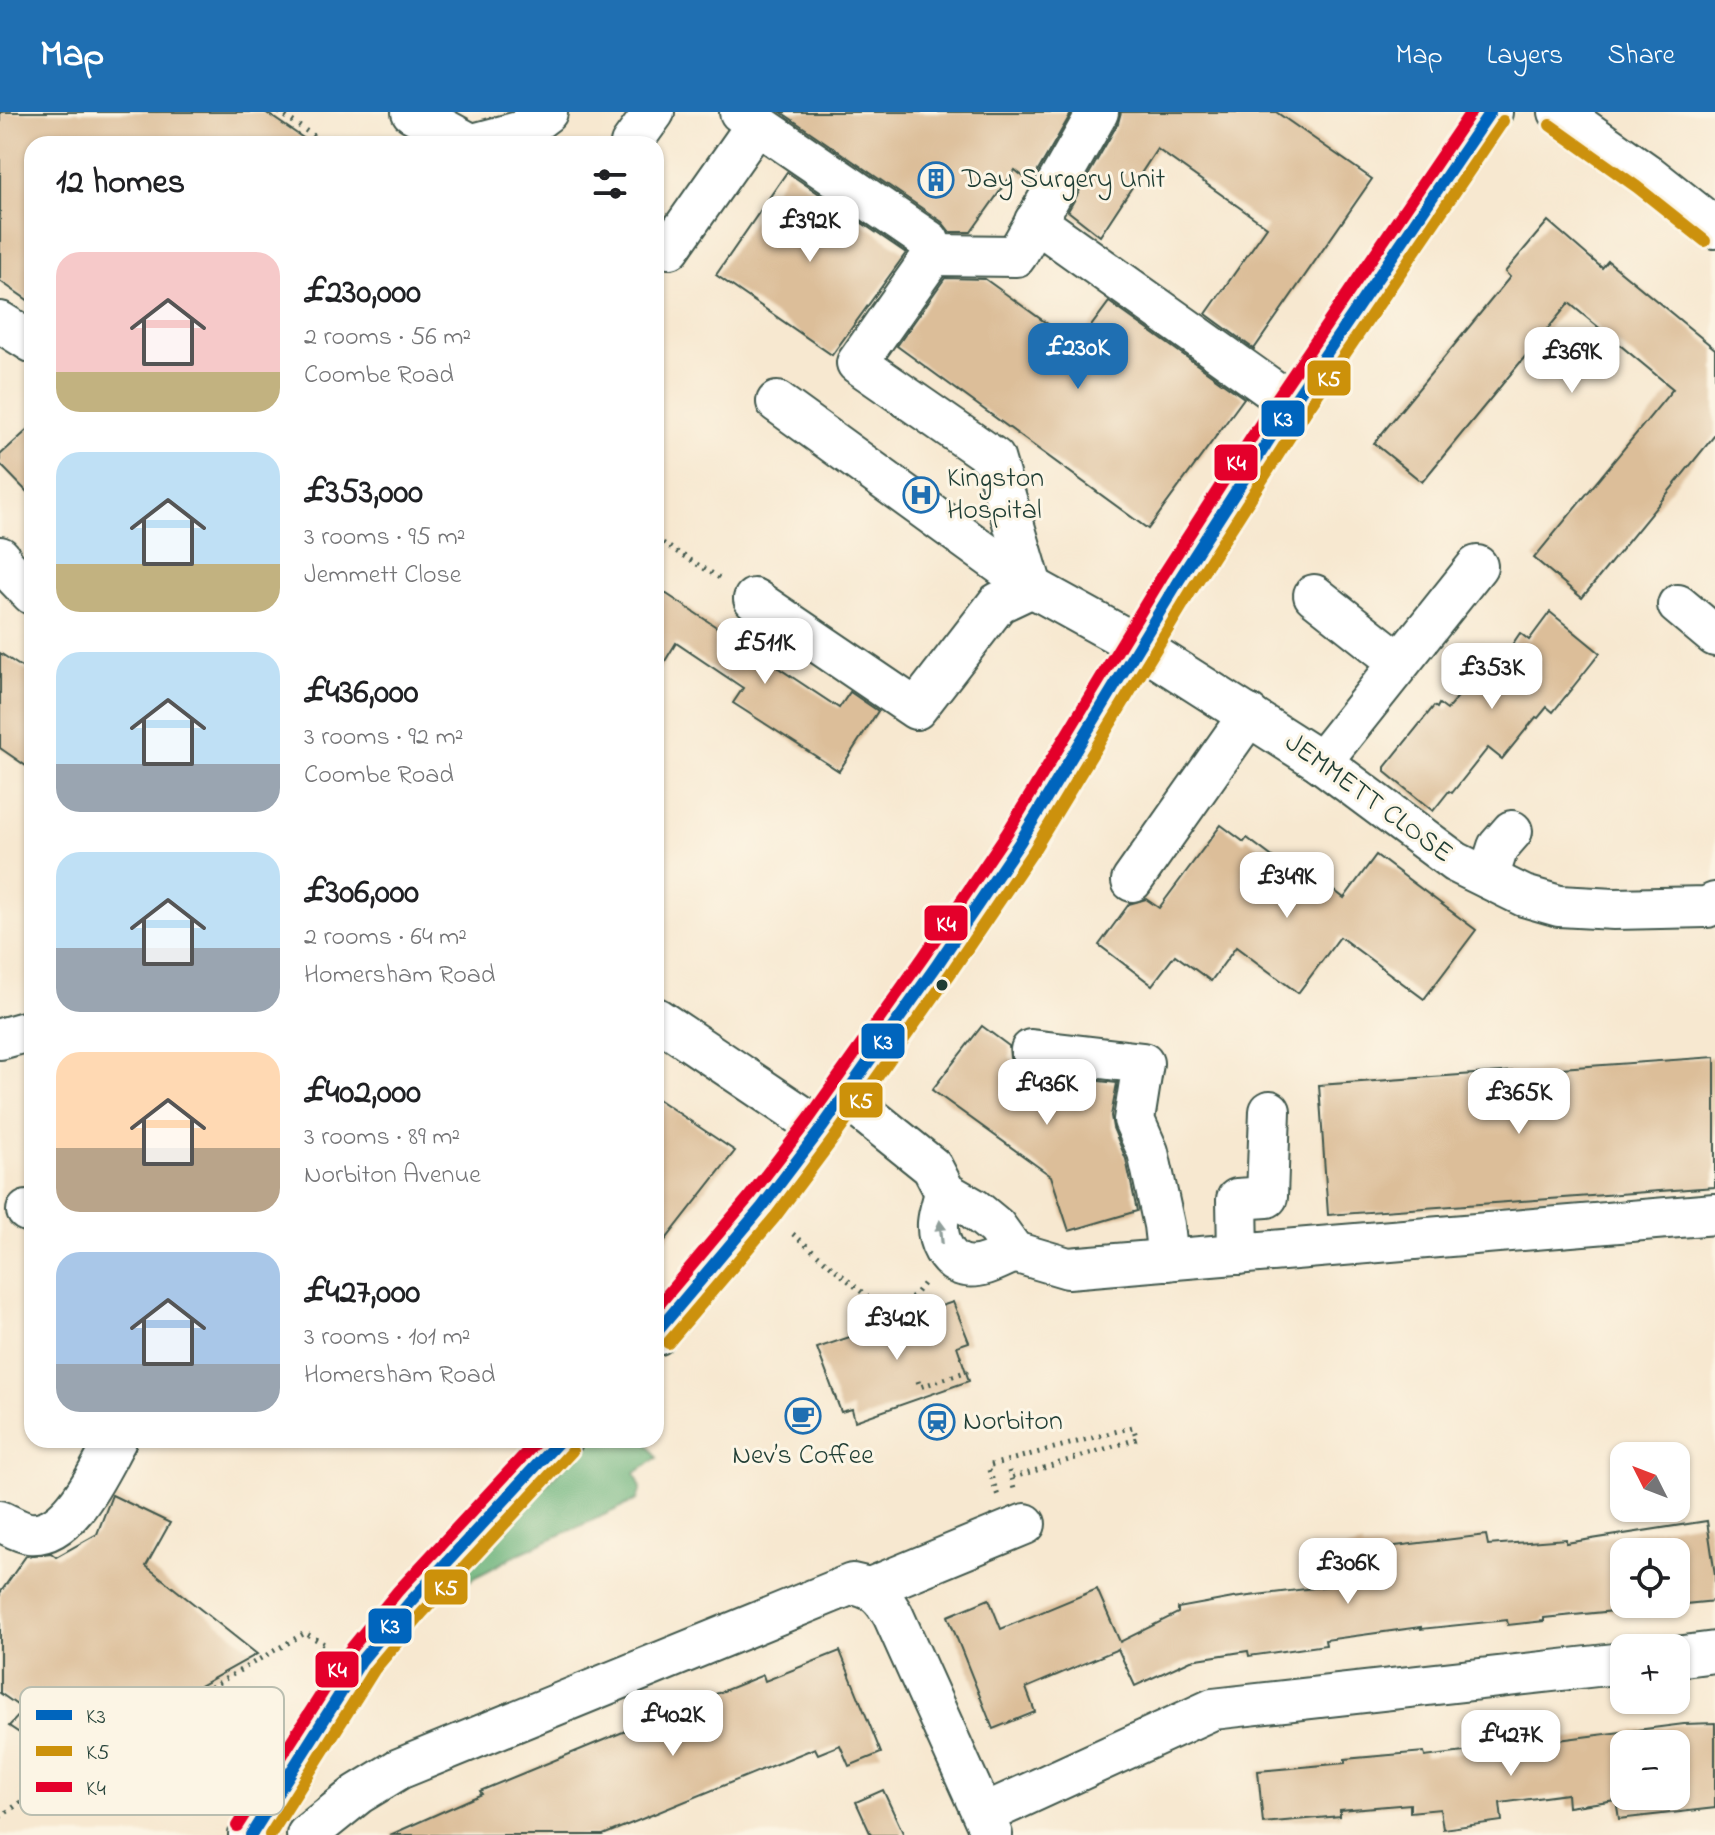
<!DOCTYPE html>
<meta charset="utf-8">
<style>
:root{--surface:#fff;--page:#f6f6f6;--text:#202124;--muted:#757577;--accent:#1f6fb2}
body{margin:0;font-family:"Indie Flower",sans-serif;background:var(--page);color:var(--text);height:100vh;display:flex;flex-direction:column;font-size:30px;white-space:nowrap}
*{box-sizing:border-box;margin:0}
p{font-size:26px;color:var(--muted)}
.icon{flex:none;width:44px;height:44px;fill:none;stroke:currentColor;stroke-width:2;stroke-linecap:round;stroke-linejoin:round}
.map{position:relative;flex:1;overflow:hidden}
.sheet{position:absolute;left:24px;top:24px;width:640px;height:1312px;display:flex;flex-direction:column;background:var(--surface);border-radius:24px;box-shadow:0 2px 6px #0004}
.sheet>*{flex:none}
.needle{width:52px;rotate:312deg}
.tools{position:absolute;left:1610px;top:1330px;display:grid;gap:16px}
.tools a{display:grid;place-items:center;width:80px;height:80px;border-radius:16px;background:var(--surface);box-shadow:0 2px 6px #0004;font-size:40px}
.price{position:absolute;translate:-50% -68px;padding:0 18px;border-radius:16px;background:#fff;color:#222;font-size:26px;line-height:52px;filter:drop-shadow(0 2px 4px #0008)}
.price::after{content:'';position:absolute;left:50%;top:48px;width:24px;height:18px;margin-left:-12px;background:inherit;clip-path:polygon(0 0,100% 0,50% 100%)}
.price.selected{background:var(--accent);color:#fff}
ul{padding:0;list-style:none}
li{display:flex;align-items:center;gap:24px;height:200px;padding:0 32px}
li span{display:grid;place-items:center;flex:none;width:224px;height:160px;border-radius:24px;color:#555}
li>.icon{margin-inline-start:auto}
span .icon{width:96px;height:96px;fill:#fffc;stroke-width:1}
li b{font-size:34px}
h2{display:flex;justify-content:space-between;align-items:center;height:96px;padding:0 32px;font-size:34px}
header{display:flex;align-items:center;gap:48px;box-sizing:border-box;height:112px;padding:0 40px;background:var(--accent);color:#fff}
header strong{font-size:38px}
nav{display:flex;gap:44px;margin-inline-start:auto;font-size:28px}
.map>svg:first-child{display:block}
.forest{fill:#66b077;stroke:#427656;stroke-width:2}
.building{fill:#dcbe99;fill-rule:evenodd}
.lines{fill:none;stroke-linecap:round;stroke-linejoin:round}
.minor-casing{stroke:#3f574b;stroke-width:44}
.major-casing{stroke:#3f574b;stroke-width:48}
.path{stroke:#3f574b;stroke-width:5;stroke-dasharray:2 6;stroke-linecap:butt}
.minor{stroke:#fff;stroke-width:40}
.major{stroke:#fff;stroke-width:44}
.bus-1-casing{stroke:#fcf5e5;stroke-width:18}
.bus-2-casing{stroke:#fcf5e5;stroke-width:18}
.bus-3-casing{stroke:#fcf5e5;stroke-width:18}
.bus-1{stroke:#0065bd;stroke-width:12}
.bus-2{stroke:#cc910a;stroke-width:12}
.bus-3{stroke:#e4002b;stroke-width:12}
.oneway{fill:#8f9e9a}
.bus-dot{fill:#1f3d34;stroke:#fcf5e5;stroke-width:3}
.labels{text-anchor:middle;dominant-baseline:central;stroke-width:6;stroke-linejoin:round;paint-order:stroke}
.poi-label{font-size:28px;fill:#1f3d34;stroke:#fcf5e5;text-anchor:start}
.street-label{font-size:28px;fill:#1f3d34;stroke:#fcf5e5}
.key{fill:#fcf5e5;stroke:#babeb0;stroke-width:2}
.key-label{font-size:22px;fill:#1f3d34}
.line-badge{stroke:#fcf5e5;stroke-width:3}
.badge-label{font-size:22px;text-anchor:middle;font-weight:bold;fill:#fff}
</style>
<header>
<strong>Map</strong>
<nav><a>Map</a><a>Layers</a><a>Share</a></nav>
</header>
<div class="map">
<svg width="1715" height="1723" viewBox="0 0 1715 1723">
<rect width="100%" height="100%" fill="#fcf5e5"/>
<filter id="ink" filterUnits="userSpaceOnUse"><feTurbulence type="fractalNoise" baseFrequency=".0125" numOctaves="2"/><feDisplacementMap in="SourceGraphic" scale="16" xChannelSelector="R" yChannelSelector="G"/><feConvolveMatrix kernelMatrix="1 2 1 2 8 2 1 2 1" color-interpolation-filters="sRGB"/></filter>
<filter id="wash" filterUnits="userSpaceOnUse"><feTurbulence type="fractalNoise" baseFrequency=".006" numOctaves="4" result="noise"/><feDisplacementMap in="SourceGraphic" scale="32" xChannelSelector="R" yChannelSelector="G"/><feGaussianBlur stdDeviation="1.8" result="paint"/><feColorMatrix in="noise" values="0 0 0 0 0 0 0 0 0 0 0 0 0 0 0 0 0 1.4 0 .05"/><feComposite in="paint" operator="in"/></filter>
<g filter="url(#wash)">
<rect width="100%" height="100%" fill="#f7e8d0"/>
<path class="forest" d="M 589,1328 L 645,1328 L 657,1346 L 635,1361 L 641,1376 L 637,1388 L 518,1442 L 458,1475 L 453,1470 Z"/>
<g id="blocks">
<g class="building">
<path d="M 0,0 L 265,0 L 312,32 L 32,32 L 32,191 L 0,169 Z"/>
<path d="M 781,0 L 1072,0 L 1031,71 L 1015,58 L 971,120 L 950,120 L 942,110 Z"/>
<path d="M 1121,0 L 1276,0 L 1372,67 L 1254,237 L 1206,202 L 1267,115 L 1157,37 L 1100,124 L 1068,99 L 1118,11 Z"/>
<path d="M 787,60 L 906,141 L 832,243 L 716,163 Z"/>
<path d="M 1548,109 L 1602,156 L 1608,149 L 1715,237 L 1715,323 L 1582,486 L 1534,446 L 1673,277 L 1569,191 L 1422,370 L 1374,331 L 1510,165 L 1505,160 Z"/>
<path d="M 945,166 L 985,167 L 1077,233 L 1109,190 L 1244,286 L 1148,417 L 897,234 Z"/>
<path d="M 32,314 L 32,385 L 0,352 L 0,343 Z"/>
<path d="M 656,475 L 839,596 L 850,580 L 878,599 L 839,659 L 733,591 L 743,576 L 676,531 L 656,564 Z"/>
<path d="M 1550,500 L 1600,541 L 1553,600 L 1547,595 L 1538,606 L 1536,605 L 1502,647 L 1488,636 L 1452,681 L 1449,679 L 1433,699 L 1385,660 L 1385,655 L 1434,594 L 1437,596 L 1439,592 L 1447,598 L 1470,570 L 1476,575 L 1494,553 L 1497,555 L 1520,521 L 1529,528 Z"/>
<path d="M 0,541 L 32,562 L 32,658 L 0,636 Z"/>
<path d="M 1221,713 L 1244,730 L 1247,726 L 1287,756 L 1293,747 L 1344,786 L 1376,743 L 1476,818 L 1424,887 L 1340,825 L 1298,881 L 1236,835 L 1211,869 L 1175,843 L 1152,873 L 1099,833 L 1129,792 L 1146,787 L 1159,796 Z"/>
<path d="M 982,914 L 1009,934 L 1010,946 L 1018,957 L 1050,963 L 1075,981 L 1081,967 L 1117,971 L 1111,1004 L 1113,1016 L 1126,1047 L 1137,1099 L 1069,1119 L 1051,1064 L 932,978 Z"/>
<path d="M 1715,945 L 1715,1075 L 1328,1103 L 1319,973 Z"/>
<path d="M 656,986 L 735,1039 L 656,1140 Z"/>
<path d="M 953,1190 L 969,1230 L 957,1234 L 969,1269 L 855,1309 L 852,1297 L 841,1300 L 817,1236 Z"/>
<path d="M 112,1383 L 170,1411 L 146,1454 L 257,1542 L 63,1650 L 9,1614 L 24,1598 L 0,1581 L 0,1481 L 26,1444 L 51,1441 L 56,1445 L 97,1422 Z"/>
<path d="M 1707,1409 L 1715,1463 L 1715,1489 L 1544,1506 L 1544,1509 L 1508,1513 L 1507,1508 L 1421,1517 L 1421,1515 L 1325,1528 L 1326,1533 L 1249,1544 L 1248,1539 L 1191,1548 L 1135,1574 L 1118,1537 L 1026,1576 L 1035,1600 L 993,1617 L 948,1504 L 989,1487 L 1001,1517 L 1097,1477 L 1120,1530 L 1178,1501 L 1178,1496 L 1233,1486 L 1331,1474 L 1326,1441 L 1362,1433 L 1362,1436 L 1395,1434 L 1486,1423 L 1488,1433 L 1566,1427 L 1566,1431 ZM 1624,1440 L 1676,1440 L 1676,1492 L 1624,1492 Z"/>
<path d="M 840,1539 L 881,1641 L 849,1654 L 840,1633 L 818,1642 L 815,1636 L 603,1723 L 390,1723 L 482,1682 L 480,1679 L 691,1592 L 763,1563 L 765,1569 Z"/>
<path d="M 1715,1611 L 1715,1696 L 1619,1707 L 1616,1688 L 1568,1695 L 1567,1682 L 1500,1691 L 1502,1709 L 1443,1717 L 1440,1697 L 1410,1700 L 1410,1692 L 1340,1698 L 1340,1704 L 1263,1711 L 1258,1659 L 1345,1651 L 1345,1647 L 1424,1640 L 1425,1645 L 1684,1612 ZM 1624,1632 L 1676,1632 L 1676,1684 L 1624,1684 Z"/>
<path d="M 883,1678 L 904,1723 L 871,1723 L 856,1690 Z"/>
</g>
</g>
</g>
<g filter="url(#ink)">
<use href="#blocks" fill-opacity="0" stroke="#3f574b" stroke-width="2"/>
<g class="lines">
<defs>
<g id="minor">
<path d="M 412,0 L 471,32"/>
<path d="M 740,0 L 929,129 L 933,143 L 857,251 L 994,346 L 1032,475 L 998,491 L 916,597 L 754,487"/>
<path d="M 1559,0 L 1647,62 L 1715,116"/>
<path d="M 473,32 L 522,19 L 547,0"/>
<path d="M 631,32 L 654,0"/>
<path d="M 1035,109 L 1292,292"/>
<path d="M 670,136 L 757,12"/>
<path d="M 933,143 L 1016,144 L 1098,0"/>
<path d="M 0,210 L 32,230"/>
<path d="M 777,290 L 1032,475 L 1139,534 L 1321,650 L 1455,750 L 1524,784 L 1559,794 L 1614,797 L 1707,795 L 1715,791"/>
<path d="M 0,445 L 4,453 L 32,482"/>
<path d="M 1314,483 L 1399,550"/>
<path d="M 1678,493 L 1715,524"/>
<path d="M 1321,650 L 1477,454"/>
<path d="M 1488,766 L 1498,735 L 1512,719"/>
<path d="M 1132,769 L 1249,603"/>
<path d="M 656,906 L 821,1017"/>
<path d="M 0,927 L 32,918"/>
<path d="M 1031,938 L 1143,951 L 1134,1008 L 1148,1040 L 1164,1113 L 1168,1148"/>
<path d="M 845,985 L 932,1055 L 945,1080 L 973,1096 L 996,1115 L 1014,1140 L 1068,1156 L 1715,1102"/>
<path d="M 945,1080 C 943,1090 939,1100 938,1111 C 937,1128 946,1151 966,1154 C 982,1157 1000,1146 1014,1140"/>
<path d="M 27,1099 L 32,1101"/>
<path d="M 1238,1142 L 1237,1087 L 1267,1085 L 1270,999"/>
<path d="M 0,1409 C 9,1413 20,1420 29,1421 C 70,1426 99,1358 116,1328"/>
<path d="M 870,1476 L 1025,1412"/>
<path d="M 1676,1545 L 1715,1540"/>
<path d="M 984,1702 L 1213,1597 L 1624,1551"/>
<path d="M 307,1723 L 358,1682 L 399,1657 L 852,1472 C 874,1476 882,1484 893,1503 L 992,1723"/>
</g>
<g id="major">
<path d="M 656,1221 L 762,1095 L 821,1017 L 937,853 L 1020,730 L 1177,471 L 1292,292 L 1490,0"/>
<path d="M 251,1723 L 361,1549 L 410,1490 L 560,1328"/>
</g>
</defs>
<use href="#minor" class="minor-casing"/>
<use href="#major" class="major-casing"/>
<g class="path">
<path d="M 279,0 L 325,32"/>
<path d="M 656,427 L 723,468"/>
<path d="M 793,1122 L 870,1187 L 897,1203"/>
<path d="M 897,1205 L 923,1172"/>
<path d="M 918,1269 L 920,1275 L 968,1259"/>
<path d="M 991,1353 L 1133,1315 L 1137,1327 L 1011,1366"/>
<path d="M 989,1358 L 998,1384"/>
<path d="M 1009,1359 L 1014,1377"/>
<path d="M 0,1705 L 58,1663 L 305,1521 L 324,1532"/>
</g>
<use href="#minor" class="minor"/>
<use href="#major" class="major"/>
<defs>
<g id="bus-1">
<path d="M 656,1221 L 762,1095 L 821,1017 L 937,853 L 1020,730 L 1177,471 L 1292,292 L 1490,0"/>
<path d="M 251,1723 L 361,1549 L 410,1490 L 560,1328"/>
</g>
<g id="bus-2">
<path d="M 1550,13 L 1637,75 L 1705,129"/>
<path d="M 668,1231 L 775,1105 L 834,1026 L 950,862 L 1034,738 L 1191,479 L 1305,301 L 1503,9"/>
<path d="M 270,1723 L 374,1558 L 422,1501 L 572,1339"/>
</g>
<g id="bus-3">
<path d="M 656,1196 L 749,1085 L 808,1008 L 924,844 L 1007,721 L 1163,463 L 1279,283 L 1471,0"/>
<path d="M 237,1714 L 349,1539 L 398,1479 L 538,1328"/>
</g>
</defs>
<use href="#bus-1" class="bus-1-casing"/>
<use href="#bus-2" class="bus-2-casing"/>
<use href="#bus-3" class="bus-3-casing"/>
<use href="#bus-1" class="bus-1"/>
<use href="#bus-2" class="bus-2"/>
<use href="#bus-3" class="bus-3"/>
</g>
<defs><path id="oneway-solid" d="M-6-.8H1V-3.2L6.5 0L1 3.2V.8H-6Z" transform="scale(2)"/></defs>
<use class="oneway" href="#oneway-solid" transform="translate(941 1120) rotate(-96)"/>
</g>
<defs>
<symbol id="building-ring" viewBox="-11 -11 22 22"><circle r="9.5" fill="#fcf5e5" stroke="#1f6fb2" stroke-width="1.5"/><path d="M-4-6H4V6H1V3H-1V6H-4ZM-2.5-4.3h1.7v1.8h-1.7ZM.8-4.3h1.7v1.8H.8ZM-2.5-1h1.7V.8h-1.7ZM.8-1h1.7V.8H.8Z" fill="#1f6fb2"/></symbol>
<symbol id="hospital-ring" viewBox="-11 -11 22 22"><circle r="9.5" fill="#fcf5e5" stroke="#1f6fb2" stroke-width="1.5"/><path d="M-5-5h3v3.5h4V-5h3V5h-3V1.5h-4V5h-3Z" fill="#1f6fb2"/></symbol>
<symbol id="cafe-ring" viewBox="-11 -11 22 22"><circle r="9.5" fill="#fcf5e5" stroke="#1f6fb2" stroke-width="1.5"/><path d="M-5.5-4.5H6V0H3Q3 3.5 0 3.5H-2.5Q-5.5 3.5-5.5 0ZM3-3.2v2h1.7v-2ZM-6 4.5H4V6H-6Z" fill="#1f6fb2"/></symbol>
<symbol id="station-ring" viewBox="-11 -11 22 22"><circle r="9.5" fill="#fcf5e5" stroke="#1f6fb2" stroke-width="1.5"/><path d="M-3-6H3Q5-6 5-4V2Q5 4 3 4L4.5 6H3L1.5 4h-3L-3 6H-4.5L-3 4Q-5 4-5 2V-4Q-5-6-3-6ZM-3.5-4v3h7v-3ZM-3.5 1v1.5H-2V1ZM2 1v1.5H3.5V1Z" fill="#1f6fb2"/></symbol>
</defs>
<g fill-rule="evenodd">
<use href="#building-ring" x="916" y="48" width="40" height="40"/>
<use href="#hospital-ring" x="901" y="363" width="40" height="40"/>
<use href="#cafe-ring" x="783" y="1284" width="40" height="40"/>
<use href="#station-ring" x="917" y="1290" width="40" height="40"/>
</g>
<circle class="bus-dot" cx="942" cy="873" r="7"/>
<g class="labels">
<g class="poi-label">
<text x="962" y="68">Day Surgery Unit</text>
<text x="947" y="367">Kingston<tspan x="947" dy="32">Hospital</tspan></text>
<text x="963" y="1310">Norbiton</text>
<text x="803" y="1344" text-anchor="middle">Nev’s Coffee</text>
</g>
<g class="street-label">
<text transform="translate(1368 687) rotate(36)">JEMMETT CLOSE</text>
</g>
</g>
<rect x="20" y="1575" width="264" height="128" rx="12" class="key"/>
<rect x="36" y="1598" width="36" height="10" fill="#0065bd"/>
<rect x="36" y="1634" width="36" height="10" fill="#cc910a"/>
<rect x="36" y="1670" width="36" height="10" fill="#e4002b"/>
<g class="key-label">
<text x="86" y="1611">K3</text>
<text x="86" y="1647">K5</text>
<text x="86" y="1683">K4</text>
</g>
<g class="line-badge">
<rect x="1306" y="247" width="46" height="38" rx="8" fill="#cc910a"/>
<rect x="1260" y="287" width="46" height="39" rx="8" fill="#0065bd"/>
<rect x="1213" y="331" width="46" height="39" rx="8" fill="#e4002b"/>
<rect x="923" y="792" width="46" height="38" rx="8" fill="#e4002b"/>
<rect x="860" y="910" width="46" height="38" rx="8" fill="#0065bd"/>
<rect x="838" y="969" width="46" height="38" rx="8" fill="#cc910a"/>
<rect x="423" y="1456" width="46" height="38" rx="8" fill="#cc910a"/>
<rect x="367" y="1495" width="46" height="38" rx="8" fill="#0065bd"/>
<rect x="314" y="1538" width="46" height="39" rx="8" fill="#e4002b"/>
</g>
<g class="badge-label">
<text x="1329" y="274">K5</text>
<text x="1283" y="314">K3</text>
<text x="1236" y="358">K4</text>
<text x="946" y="819">K4</text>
<text x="883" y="937">K3</text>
<text x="861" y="996">K5</text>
<text x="446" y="1483">K5</text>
<text x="390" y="1521">K3</text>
<text x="337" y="1565">K4</text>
</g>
</svg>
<div class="tools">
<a><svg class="needle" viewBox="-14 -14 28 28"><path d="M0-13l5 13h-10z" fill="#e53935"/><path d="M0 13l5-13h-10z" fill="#757577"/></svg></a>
<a><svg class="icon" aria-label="locate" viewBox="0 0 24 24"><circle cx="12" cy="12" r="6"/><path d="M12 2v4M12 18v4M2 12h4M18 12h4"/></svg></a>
<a>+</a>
<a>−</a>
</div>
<b class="price" style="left:810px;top:152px">£392K</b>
<b class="price selected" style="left:1078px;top:279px">£230K</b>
<b class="price" style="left:1572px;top:283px">£369K</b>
<b class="price" style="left:765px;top:574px">£511K</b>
<b class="price" style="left:1492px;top:599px">£353K</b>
<b class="price" style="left:1287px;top:808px">£349K</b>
<b class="price" style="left:1047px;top:1015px">£436K</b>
<b class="price" style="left:1519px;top:1024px">£365K</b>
<b class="price" style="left:897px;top:1250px">£342K</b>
<b class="price" style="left:1348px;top:1494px">£306K</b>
<b class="price" style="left:673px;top:1646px">£402K</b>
<b class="price" style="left:1511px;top:1666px">£427K</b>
<section class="sheet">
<h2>12 homes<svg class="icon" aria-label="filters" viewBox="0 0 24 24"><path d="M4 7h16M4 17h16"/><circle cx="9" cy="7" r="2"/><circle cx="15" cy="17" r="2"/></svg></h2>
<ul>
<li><span style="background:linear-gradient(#f6c9c9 75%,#c2b280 0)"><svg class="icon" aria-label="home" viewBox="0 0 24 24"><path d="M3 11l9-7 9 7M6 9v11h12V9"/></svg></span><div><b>£230,000</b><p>2 rooms · 56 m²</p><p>Coombe Road</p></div></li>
<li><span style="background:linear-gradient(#bfe0f5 70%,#c2b280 0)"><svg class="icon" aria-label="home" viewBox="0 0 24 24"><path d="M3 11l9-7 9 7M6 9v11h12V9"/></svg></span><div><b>£353,000</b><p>3 rooms · 95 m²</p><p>Jemmett Close</p></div></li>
<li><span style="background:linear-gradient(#bfe0f5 70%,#9aa5b1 0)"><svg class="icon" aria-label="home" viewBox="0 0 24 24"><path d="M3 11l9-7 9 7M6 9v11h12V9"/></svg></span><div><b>£436,000</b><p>3 rooms · 92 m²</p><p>Coombe Road</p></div></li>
<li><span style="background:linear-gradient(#bfe0f5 60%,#9aa5b1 0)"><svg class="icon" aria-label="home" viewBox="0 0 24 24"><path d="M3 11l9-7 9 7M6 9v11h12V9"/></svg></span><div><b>£306,000</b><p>2 rooms · 64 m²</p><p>Homersham Road</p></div></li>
<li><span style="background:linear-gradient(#ffd9b3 60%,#b9a48a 0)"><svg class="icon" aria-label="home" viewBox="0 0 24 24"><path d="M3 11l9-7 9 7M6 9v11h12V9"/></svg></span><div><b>£402,000</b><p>3 rooms · 89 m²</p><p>Norbiton Avenue</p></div></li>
<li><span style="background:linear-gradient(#a9c7e8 70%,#9aa5b1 0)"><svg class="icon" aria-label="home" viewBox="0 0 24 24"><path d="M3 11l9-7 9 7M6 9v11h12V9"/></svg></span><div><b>£427,000</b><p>3 rooms · 101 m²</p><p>Homersham Road</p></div></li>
</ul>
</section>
</div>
